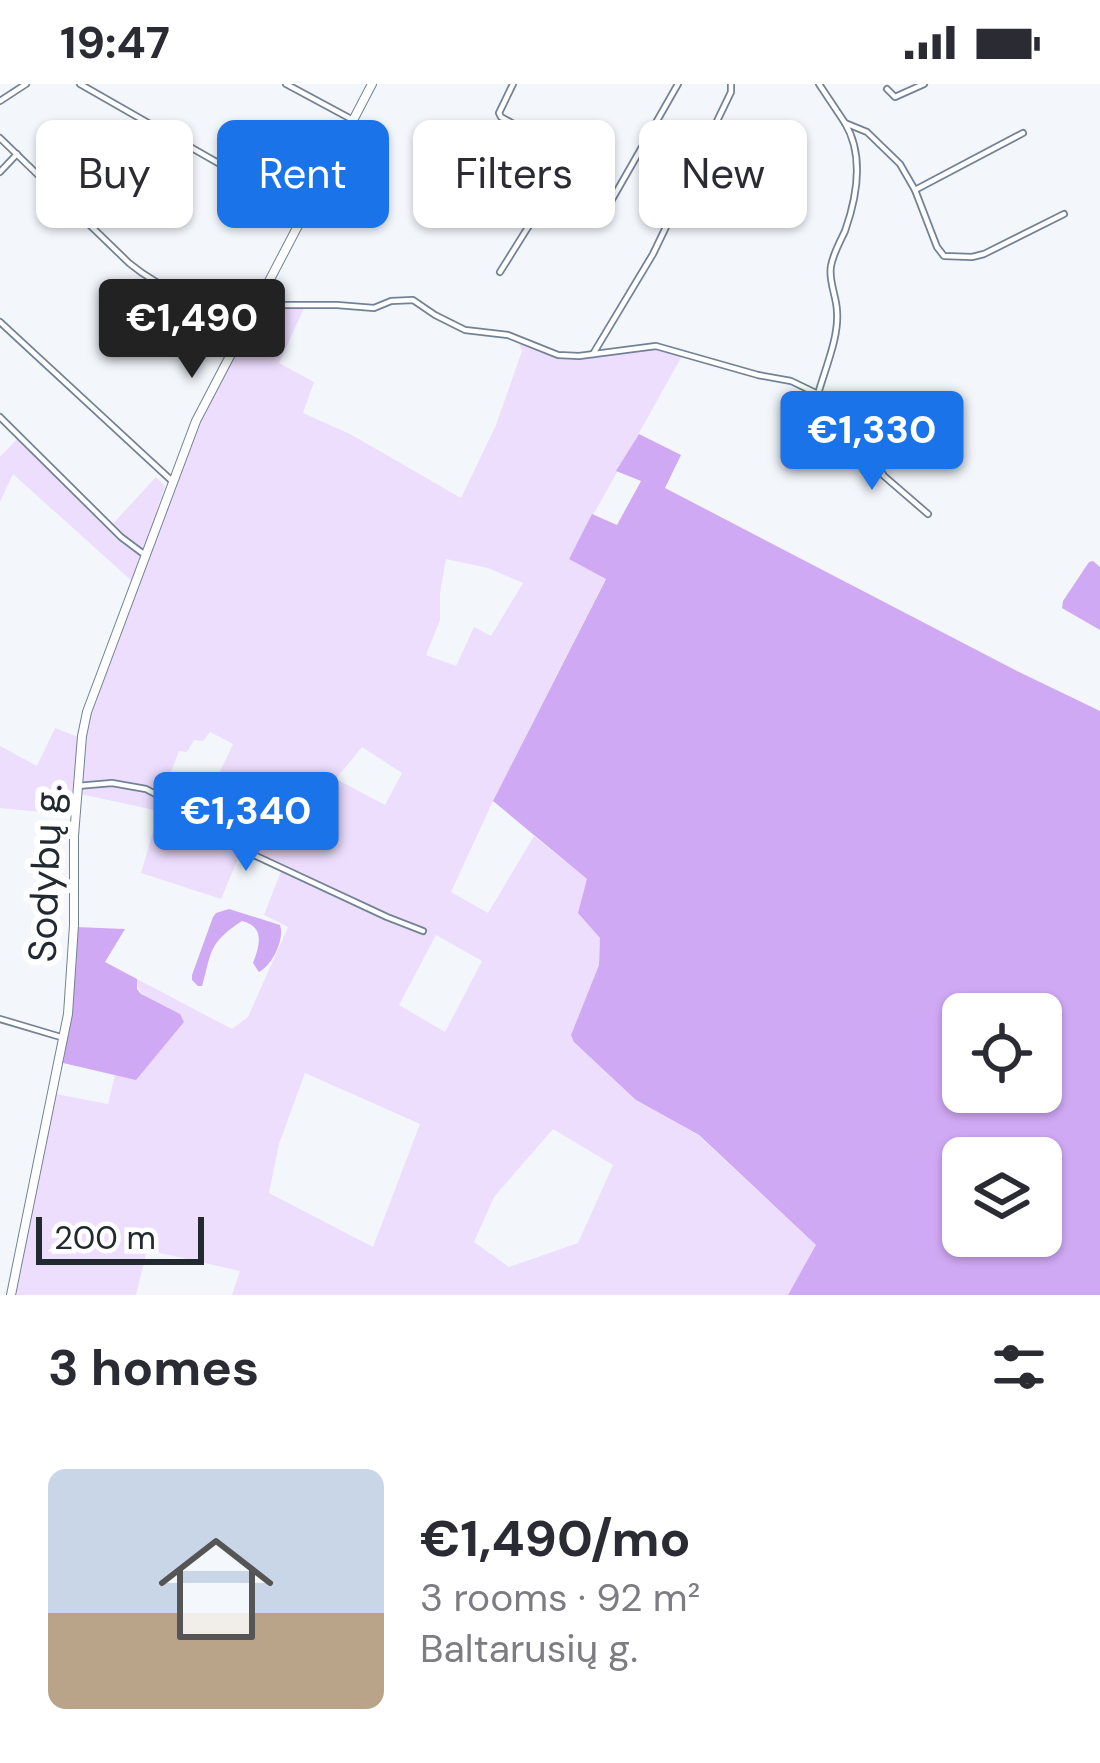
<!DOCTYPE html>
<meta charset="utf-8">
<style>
:root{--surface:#fff;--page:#f2f2f3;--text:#2b2b33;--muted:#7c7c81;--accent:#1a73e8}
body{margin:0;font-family:"DM Sans",sans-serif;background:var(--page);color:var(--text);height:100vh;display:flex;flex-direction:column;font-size:45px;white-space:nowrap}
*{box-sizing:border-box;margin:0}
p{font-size:39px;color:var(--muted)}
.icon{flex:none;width:66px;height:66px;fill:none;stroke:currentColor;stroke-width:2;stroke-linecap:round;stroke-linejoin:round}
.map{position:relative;height:1211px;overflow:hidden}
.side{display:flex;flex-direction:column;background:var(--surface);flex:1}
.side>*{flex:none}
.guide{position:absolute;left:36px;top:36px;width:1029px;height:108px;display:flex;gap:24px}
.tools{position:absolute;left:942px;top:909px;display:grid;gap:24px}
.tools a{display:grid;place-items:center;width:120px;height:120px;border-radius:18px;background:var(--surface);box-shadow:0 3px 9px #0004;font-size:60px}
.scale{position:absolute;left:36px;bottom:30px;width:168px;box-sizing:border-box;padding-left:12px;border:6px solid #222931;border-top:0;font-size:33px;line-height:42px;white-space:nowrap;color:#222931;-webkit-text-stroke:9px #fff;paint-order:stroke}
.price{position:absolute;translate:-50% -102px;padding:0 27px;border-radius:12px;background:var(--accent);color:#fff;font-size:39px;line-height:78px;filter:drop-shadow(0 3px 6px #0008)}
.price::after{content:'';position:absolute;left:50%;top:72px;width:36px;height:27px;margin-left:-18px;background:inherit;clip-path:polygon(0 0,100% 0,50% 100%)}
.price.selected{background:#222;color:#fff}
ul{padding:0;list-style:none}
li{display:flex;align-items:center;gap:36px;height:300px;padding:0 48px}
li span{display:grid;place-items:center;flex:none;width:336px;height:240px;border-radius:18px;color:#555}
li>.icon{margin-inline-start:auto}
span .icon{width:144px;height:144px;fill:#fffc;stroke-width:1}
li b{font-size:51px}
h2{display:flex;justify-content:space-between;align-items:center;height:144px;padding:0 48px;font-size:51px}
.tag{padding:0 42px;border-radius:18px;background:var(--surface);box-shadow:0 3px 9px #0004;font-size:42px;line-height:108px}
.tag.selected{background:var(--accent);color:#fff}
.status{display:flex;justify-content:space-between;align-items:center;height:84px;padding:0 60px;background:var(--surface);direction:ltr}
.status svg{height:33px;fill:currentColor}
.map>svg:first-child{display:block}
.green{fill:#eddefe;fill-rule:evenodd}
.forest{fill:#d0a9f5;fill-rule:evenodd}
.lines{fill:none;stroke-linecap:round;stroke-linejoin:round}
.minor-casing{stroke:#728295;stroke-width:8}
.secondary-casing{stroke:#728295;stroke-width:10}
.minor{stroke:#fff;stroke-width:4.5}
.secondary{stroke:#fff;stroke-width:8}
.labels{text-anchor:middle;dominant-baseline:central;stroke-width:12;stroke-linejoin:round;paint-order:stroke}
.street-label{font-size:39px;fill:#222931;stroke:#fff}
</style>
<div class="status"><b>19:47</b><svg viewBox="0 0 49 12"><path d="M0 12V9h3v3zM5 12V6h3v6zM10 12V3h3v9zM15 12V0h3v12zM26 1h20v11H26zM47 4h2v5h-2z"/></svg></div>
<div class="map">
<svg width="1100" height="1211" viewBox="0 0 1100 1211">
<rect width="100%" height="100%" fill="#f3f7fc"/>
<g class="green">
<path d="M 305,222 L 279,279 L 314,298 L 303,329 L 350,350 L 461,414 L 496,341 L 522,267 L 518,257 L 559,274 L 651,264 L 682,272 L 569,474 L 606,494 L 493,717 L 451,808 L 488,829 L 534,752 L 587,795 L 600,854 L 599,881 L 571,951 L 636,1016 L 698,1051 L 817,1162 L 788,1211 L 232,1211 L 240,1187 L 147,1166 L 136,1211 L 14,1211 L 56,1010 L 108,1020 L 115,991 L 137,995 L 169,924 C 154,918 136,913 137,895 L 232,945 L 248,933 L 288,843 L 264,831 L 281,787 L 241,767 L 221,815 L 141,789 L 159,727 L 80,710 L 86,646 L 93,622 L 194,351 L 258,223 ZM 446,475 L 488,484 L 523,499 L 491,552 L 474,543 L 456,582 L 426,571 L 440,536 L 440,509 ZM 210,648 L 233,660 L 199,732 L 163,708 L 179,667 L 187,668 L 194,656 L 203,657 ZM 362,663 L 402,689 L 385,721 L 336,695 ZM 436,851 L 482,877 L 445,948 L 399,921 ZM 305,989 L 420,1040 L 373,1163 L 269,1109 L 279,1060 ZM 553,1045 L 613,1081 L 578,1159 L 509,1183 L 474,1158 L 494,1113 Z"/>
<path d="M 17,355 L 109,444 L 156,393 L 165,402 L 133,498 L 13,390 L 0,418 L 0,373 Z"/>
<path d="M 55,644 L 78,653 L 70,731 L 0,724 L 0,662 L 37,682 Z"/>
</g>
<g class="forest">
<path d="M 639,350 L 681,371 L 665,404 L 1017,587 L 1100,627 L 1100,1211 L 788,1211 L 816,1161 L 699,1051 L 636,1016 L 574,958 L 571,951 L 599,881 L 600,854 L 578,829 L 587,795 L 493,717 L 606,495 L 569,475 L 592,430 L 617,441 L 641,397 L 616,387 ZM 1041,930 L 1041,1008 L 963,1008 L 963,930 ZM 1041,1074 L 1041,1152 L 963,1152 L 963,1074 Z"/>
<path d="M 1093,477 L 1100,483 L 1100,546 L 1062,524 L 1063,517 L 1089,478 Z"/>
<path d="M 229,825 L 280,841 C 285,855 272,882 259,888 L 253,879 C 260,860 265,843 242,837 C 208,859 212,868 202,902 L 198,902 L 192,896 L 192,891 L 213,833 L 216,829 Z"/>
<path d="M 76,843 L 125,845 L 105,878 L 137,895 L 137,905 L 141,910 L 180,930 L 184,938 L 136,996 L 63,979 L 72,923 Z"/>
</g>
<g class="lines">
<defs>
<g id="minor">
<path d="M 80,0 L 304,128"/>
<path d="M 286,0 L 353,36"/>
<path d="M 819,0 L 845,39 L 867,48 L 900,80 L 915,106 L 937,163 L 944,172 L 972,173 L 984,170 L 1064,130"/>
<path d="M 887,5 L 895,13 L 924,0"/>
<path d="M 0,17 L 26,0"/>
<path d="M 0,54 L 129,179 C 165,209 205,220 249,232"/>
<path d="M 0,88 L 17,70"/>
<path d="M 915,106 L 1023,49"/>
<path d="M 602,133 L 678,0"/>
<path d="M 91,142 L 174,55"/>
<path d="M 500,188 L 570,76 L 568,70 L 501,33 L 499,29 L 513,0"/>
<path d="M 255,221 L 337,221 L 374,224 L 391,217 L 413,216 L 435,231 L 465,246 L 508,251 L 558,271 L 579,272 L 656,262 L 758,291 L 791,297 L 818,310 L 864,349 L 876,380 L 884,392 L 928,430"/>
<path d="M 0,238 L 172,397"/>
<path d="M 593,270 L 653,170 L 731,8 L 731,0"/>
<path d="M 818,310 C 825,285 839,253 837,228 C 837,213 828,197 831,182 C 833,170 840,158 845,147 C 857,113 864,71 845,39"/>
<path d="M 0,333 L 121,453 L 145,471"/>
<path d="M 77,702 L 112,699 L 146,705 L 173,719 L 213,752 L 387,833 L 423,847"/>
<path d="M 0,935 L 64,954"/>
</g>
<path id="secondary" d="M 11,1211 L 68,930 L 74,841 L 74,752 L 82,652 L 87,628 L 196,337 L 372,0"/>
</defs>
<use href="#minor" class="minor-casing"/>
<use href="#secondary" class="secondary-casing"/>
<use href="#minor" class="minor"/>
<use href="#secondary" class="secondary"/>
</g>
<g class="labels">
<g class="street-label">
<text transform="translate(45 789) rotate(-88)">Sodybų g.</text>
</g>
</g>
</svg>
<div class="tools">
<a><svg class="icon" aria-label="locate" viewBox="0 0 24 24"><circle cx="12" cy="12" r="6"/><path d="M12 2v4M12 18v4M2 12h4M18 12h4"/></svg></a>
<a><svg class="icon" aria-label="layers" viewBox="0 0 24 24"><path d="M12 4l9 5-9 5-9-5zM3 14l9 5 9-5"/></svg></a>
</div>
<div class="scale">200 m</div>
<b class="price selected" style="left:192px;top:297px">€1,490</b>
<b class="price" style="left:872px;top:409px">€1,330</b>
<b class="price" style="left:246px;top:790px">€1,340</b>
<div class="guide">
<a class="tag">Buy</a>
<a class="tag selected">Rent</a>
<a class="tag">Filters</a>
<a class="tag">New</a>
</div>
</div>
<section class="side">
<h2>3 homes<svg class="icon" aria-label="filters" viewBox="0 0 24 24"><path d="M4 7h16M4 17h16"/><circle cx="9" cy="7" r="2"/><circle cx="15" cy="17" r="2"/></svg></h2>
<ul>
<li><span style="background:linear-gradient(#c9d6e8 60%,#b9a48a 0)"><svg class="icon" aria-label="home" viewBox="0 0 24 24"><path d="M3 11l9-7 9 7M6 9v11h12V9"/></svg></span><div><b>€1,490/mo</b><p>3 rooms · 92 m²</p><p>Baltarusių g.</p></div></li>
</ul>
</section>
